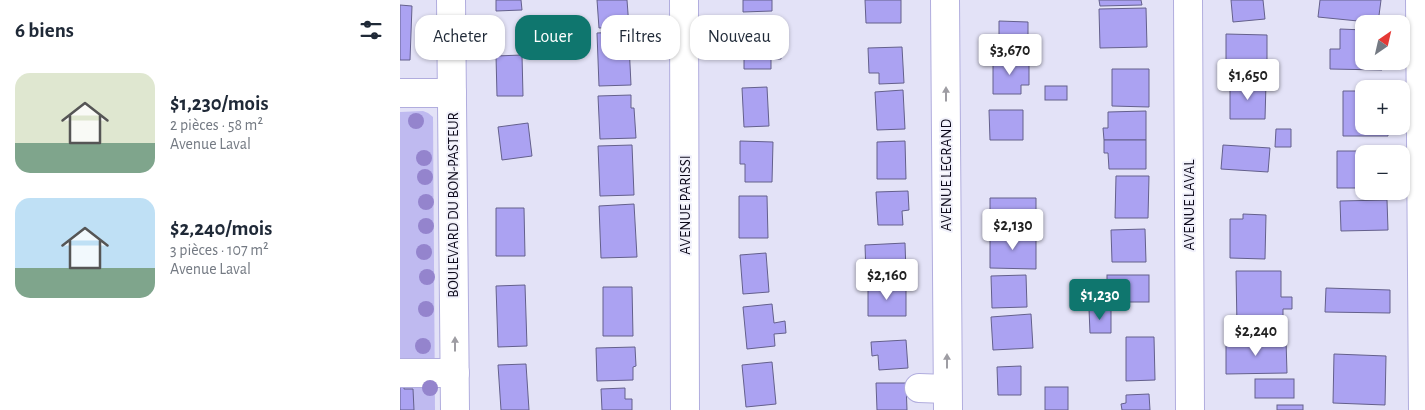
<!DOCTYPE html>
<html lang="fr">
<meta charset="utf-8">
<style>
:root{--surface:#fff;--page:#f6f6f7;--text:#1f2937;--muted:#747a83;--accent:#0f766e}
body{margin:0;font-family:"Alegreya Sans",sans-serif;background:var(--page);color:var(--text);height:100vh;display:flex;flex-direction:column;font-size:19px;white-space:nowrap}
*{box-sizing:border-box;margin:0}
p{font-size:16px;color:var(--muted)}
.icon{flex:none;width:28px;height:28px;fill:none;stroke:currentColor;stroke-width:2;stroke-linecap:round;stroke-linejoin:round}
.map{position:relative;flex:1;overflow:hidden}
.panel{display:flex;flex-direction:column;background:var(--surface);width:400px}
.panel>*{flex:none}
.top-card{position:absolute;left:15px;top:15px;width:475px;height:45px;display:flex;gap:10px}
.needle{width:32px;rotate:34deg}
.controls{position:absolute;left:955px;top:15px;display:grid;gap:10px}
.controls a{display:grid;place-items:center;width:55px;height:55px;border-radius:10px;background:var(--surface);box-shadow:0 1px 4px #0004;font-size:25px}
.price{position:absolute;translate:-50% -42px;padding:0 11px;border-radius:5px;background:#fff;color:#222;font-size:16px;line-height:32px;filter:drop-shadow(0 1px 2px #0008)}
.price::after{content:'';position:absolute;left:50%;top:30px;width:15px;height:11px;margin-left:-8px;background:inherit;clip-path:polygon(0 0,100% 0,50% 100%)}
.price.current{background:var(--accent);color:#fff}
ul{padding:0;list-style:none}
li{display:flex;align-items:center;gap:15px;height:125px;padding:0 15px}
li span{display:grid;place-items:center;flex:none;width:140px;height:100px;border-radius:15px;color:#555}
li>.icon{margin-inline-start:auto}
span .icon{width:60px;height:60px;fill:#fffc;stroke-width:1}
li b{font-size:21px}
h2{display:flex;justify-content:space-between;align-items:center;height:60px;padding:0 15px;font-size:21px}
.tag{padding:0 18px;border-radius:15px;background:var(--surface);box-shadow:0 1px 4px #0004;font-size:18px;line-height:45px}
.tag.current{background:var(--accent);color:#fff}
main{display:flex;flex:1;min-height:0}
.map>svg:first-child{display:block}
.green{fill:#bfbaf0}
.building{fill:#aba2f2;stroke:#64608c}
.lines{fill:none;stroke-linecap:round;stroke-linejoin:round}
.minor-casing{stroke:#b1adde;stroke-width:30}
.minor{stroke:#fff;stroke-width:28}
.tree{fill:#9484cd}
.oneway{fill:#9e9da3}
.labels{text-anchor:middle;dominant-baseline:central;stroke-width:4;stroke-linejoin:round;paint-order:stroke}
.street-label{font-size:15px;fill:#0c091a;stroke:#f1f1fb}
</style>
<main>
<section class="panel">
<h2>6 biens<svg class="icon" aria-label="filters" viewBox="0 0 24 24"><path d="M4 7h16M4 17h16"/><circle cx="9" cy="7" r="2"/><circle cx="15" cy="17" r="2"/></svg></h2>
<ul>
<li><span style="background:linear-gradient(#dfe7d0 70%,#7fa58c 0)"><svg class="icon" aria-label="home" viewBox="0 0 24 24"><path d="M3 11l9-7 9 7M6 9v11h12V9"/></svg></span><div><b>$1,230/mois</b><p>2 pièces · 58 m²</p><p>Avenue Laval</p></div></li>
<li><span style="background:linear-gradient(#bfe0f5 70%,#7fa58c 0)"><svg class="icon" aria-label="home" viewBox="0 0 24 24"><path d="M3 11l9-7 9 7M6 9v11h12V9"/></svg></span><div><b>$2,240/mois</b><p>3 pièces · 107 m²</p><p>Avenue Laval</p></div></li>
</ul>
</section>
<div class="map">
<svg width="1025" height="410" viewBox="0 0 1025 410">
<rect width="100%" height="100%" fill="#e3e2f7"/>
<path class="green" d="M 23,111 L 28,113 L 33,117 L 35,410 L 0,410 L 0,112 Z"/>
<g class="building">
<path d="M 96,0 L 121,0 L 122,10 L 96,11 Z"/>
<path d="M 197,0 L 227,0 L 229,27 L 199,28 Z"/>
<path d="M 343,0 L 372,0 L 372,11 L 343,12 Z"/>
<path d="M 465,0 L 501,0 L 501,23 L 466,23 Z"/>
<path d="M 699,0 L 741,0 L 742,5 L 700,6 Z"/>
<path d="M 831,0 L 863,0 L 865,19 L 833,22 Z"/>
<path d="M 920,0 L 981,0 L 978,23 L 918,17 Z"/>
<path d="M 0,5 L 12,6 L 10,60 L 0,60 Z"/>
<path d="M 746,8 L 747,47 L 700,48 L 699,9 Z"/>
<path d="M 599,21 L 628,22 L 628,45 L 599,44 Z"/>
<path d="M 344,29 L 371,29 L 371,45 L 381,45 L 381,59 L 371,59 L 371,69 L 344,69 Z"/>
<path d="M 940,29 L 964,30 L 964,61 L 982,61 L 982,70 L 930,69 L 930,49 L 940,49 Z"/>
<path d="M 222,32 L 222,44 L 229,44 L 231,85 L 199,86 L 197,33 Z"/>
<path d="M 826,34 L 867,35 L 867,68 L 826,67 Z"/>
<path d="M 502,47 L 504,83 L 479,84 L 479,73 L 469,73 L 468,48 Z"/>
<path d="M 122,55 L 123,96 L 97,96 L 96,56 Z"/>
<path d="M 593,58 L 616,58 L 616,62 L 629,62 L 629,85 L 621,85 L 621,94 L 593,94 Z"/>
<path d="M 712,69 L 749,69 L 749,107 L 712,106 Z"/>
<path d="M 830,82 L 866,83 L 865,119 L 830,119 Z"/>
<rect x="645" y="86" width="22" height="14"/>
<path d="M 367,87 L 369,126 L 344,127 L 342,88 Z"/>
<path d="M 503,90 L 505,129 L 477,130 L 475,92 Z"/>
<path d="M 943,91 L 964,91 L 964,126 L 988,126 L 988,136 L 943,136 Z"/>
<path d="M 231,95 L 231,108 L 234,108 L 236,138 L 200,139 L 198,96 Z"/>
<path d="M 589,110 L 623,110 L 623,140 L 590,140 Z"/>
<path d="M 746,111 L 746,140 L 704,140 L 703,128 L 708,128 L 708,112 Z"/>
<path d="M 128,123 L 132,156 L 102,160 L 98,127 Z"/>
<path d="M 876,129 L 891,129 L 891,147 L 875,147 Z"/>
<path d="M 704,140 L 746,140 L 746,169 L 709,169 L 708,153 L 704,153 Z"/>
<path d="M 340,141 L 373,142 L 372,182 L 345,182 L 345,164 L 340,164 Z"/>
<path d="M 505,141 L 506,179 L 477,179 L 477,142 Z"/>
<path d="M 232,145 L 234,195 L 200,196 L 198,146 Z"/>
<path d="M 823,145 L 870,148 L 868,172 L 821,169 Z"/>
<path d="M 937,151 L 984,151 L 984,154 L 964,154 L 964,188 L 937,188 Z"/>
<path d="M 716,176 L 749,176 L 748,218 L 715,218 Z"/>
<path d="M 508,191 L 509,210 L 502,211 L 503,225 L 478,225 L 476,192 Z"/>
<path d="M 339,196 L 367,196 L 368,238 L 339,238 Z"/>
<path d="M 590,198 L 636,198 L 636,234 L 590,233 Z"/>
<path d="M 987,200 L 988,230 L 941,231 L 940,201 Z"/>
<path d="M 234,204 L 237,257 L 201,258 L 199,206 Z"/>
<path d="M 96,208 L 124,208 L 125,256 L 96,256 Z"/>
<path d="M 843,214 L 866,215 L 865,259 L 830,258 L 830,219 L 843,219 Z"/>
<path d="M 745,229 L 746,262 L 712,262 L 711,230 Z"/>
<path d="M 590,233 L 636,234 L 636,269 L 590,268 Z"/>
<path d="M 505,243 L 506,272 L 466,274 L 465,245 Z"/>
<path d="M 366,253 L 369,292 L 343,294 L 340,255 Z"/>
<path d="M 836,271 L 881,271 L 881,297 L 892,297 L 892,309 L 883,309 L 883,325 L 837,326 Z"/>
<path d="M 626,275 L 627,307 L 592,308 L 591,276 Z"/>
<rect x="707" y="275" width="42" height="27"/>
<path d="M 125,285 L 127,346 L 98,347 L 96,286 Z"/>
<path d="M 468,285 L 506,286 L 506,316 L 468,316 Z"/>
<path d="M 203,287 L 232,287 L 233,336 L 203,336 Z"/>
<path d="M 926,288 L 990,290 L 990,313 L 925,312 Z"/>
<path d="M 372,304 L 374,323 L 385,321 L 386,333 L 374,334 L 375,346 L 347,349 L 343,307 Z"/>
<path d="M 689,309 L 711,309 L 711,333 L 690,333 Z"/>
<path d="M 631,314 L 633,348 L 593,350 L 591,317 Z"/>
<path d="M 726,337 L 754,337 L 755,380 L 726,381 Z"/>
<path d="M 506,340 L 508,368 L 479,370 L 478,355 L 472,356 L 471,342 Z"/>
<path d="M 886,340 L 887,373 L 826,374 L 826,341 Z"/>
<path d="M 235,347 L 236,366 L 233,367 L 233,380 L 197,381 L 196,348 Z"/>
<path d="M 934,354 L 986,356 L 985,405 L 933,403 Z"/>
<path d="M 372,362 L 376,404 L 346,407 L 342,365 Z"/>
<path d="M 126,364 L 129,410 L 101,410 L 98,365 Z"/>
<path d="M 621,366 L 621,395 L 598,395 L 597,367 Z"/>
<rect x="855" y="379" width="39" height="19"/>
<path d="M 0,380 L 4,380 L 4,389 L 13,389 L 14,410 L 0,410 Z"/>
<path d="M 476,383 L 506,383 L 507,410 L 477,410 Z"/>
<rect x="645" y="387" width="23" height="23"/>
<path d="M 225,388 L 225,399 L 232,399 L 232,410 L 202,410 L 201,389 Z"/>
<path d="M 749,394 L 750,410 L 722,410 L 721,404 L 726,403 L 726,395 Z"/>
<rect x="877" y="405" width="26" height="5"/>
</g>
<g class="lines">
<defs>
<g id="minor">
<path d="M 51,0 L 55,410"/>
<path d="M 284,0 L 285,410"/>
<path d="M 545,0 L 548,410"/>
<path d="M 788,0 L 790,410"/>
<path d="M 1020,0 L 1023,410"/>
<path d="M 0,93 L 52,93"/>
<path d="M 0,373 L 55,373"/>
<path d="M 519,388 L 547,389"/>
</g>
</defs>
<use href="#minor" class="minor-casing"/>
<use href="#minor" class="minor"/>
</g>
<g class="tree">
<circle cx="16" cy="121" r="8"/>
<circle cx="24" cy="158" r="8"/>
<circle cx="25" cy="177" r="8"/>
<circle cx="26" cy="202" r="8"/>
<circle cx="26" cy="226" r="8"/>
<circle cx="24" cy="252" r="8"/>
<circle cx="27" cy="277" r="8"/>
<circle cx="26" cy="309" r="8"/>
<circle cx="23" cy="346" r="8"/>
<circle cx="30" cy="388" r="8"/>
</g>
<defs><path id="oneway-solid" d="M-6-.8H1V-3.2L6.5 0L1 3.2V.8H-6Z" transform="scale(1.25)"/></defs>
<g class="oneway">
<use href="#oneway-solid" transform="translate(546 94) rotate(-90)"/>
<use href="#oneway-solid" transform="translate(55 344) rotate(-90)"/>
<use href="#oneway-solid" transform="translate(547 361) rotate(-90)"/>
</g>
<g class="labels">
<g class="street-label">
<text transform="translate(546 175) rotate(-90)">AVENUE LEGRAND</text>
<text transform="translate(53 205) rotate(-90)">BOULEVARD DU BON-PASTEUR</text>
<text transform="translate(285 205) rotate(-90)">AVENUE PARISSI</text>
<text transform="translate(789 205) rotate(-90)">AVENUE LAVAL</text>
</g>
</g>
</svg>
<div class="controls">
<a><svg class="needle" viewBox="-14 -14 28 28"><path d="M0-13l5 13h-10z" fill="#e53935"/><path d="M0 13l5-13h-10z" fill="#747a83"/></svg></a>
<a>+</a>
<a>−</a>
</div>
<b class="price" style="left:610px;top:76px">$3,670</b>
<b class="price" style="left:848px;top:101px">$1,650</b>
<b class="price" style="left:613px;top:251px">$2,130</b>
<b class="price" style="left:487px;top:301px">$2,160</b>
<b class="price current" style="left:700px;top:321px">$1,230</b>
<b class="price" style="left:856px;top:357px">$2,240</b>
<div class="top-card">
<a class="tag">Acheter</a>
<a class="tag current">Louer</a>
<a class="tag">Filtres</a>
<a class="tag">Nouveau</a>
</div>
</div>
</main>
